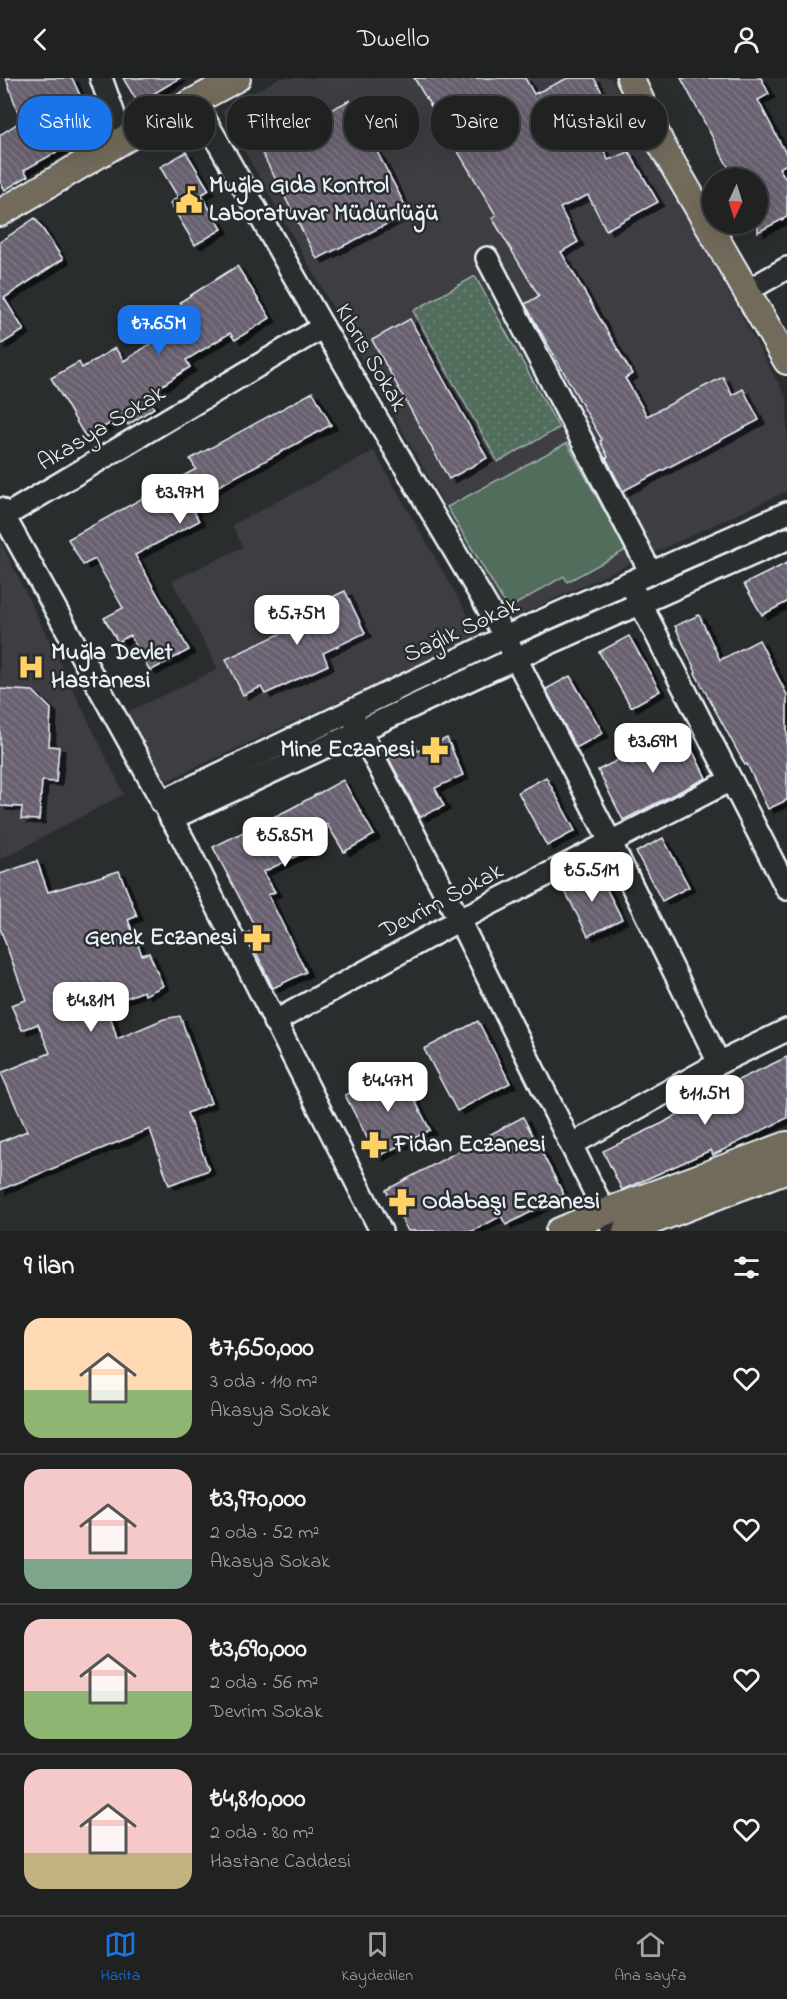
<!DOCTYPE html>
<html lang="tr">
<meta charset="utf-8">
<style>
:root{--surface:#202222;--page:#282a2a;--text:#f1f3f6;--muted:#a2a4a5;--line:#3d3f40;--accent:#1a73e8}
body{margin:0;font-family:"Indie Flower",sans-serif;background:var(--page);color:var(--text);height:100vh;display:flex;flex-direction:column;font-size:22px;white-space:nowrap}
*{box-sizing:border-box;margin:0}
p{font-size:20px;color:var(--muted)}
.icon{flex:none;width:33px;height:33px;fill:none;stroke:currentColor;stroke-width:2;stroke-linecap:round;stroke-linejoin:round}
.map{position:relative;height:1153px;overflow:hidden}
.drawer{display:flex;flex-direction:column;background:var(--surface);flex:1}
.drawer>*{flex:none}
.hud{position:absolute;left:18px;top:18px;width:752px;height:54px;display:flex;gap:12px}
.needle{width:39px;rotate:184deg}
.fabs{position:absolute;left:702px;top:90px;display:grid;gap:12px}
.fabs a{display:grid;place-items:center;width:66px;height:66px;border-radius:50%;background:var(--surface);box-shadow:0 6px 24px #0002,0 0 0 2px var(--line);font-size:30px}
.price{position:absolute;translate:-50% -51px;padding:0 14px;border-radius:12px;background:#fff;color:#222;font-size:20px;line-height:39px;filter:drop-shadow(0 2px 3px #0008)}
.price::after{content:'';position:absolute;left:50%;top:36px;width:18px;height:14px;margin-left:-9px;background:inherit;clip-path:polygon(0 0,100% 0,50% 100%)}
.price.current{background:var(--accent);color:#fff}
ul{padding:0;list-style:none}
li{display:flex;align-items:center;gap:18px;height:150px;padding:0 24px}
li+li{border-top:2px solid var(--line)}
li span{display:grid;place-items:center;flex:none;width:168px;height:120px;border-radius:18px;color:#555}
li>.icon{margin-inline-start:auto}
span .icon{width:72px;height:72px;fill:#fffc;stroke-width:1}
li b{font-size:26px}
h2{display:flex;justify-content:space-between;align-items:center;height:72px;padding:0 24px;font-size:26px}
.chip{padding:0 21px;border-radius:24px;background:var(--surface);box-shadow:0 6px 24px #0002,0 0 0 2px var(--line);font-size:21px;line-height:54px}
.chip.current{background:var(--accent);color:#fff}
header{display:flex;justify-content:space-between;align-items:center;height:78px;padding:0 24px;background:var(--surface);font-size:27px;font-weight:600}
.menu{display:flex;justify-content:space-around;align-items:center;height:84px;border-top:2px solid var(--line);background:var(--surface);font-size:16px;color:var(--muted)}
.menu a{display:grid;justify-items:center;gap:3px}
.menu .current{color:var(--accent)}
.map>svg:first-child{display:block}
.built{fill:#3d3c42}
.grass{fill:url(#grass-dots);stroke:#9dafaa;stroke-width:1.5}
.park{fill:#526d5d;stroke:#9dafaa;stroke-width:1.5}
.building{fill:url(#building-back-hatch);stroke:#e8f1f8;stroke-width:1.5;filter:url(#shadow)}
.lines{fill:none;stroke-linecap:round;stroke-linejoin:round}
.minor-casing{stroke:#e8f1f8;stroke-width:26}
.major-casing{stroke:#e8f1f8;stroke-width:30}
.minor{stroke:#2a2d2e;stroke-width:21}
.major{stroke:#726b5a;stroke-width:26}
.labels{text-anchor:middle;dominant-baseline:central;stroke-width:5;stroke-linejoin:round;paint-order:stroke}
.poi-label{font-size:24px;font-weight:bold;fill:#e8f1f8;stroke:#2a2d2e;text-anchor:start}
.street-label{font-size:24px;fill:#e8f1f8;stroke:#2a2d2e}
</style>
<header><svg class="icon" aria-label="back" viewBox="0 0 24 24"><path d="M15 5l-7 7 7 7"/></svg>Dwello<svg class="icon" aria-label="person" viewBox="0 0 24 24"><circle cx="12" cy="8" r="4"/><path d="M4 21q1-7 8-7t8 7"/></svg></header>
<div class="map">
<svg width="787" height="1153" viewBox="0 0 787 1153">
<defs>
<pattern id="grass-dots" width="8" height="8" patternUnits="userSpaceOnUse" patternTransform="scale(1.5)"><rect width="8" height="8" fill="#526d5d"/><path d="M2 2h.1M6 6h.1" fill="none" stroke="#6b8275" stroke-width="1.8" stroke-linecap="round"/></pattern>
<pattern id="building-back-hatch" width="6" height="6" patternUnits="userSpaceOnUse" patternTransform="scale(1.5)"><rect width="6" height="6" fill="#696070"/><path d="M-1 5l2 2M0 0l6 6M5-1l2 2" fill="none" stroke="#7e7785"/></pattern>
<filter id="shadow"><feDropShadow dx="6" dy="4" stdDeviation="0" flood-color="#0009"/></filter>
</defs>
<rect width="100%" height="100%" fill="#2a2d2e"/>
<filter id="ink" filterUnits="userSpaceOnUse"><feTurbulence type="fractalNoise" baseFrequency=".0167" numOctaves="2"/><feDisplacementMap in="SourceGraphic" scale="12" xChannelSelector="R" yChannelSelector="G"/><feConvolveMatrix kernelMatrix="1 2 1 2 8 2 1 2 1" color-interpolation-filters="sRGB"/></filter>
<g filter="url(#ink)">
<g class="built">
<path d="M 279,0 L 611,0 L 787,321 L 787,413 L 509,542 L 222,33 Z"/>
<path d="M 374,373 L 480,558 L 166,703 L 127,634 L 218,591 L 172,503 L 243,469 L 232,447 Z"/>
<path d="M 0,462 L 124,716 L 0,782 Z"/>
</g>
<path class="grass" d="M 475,198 L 559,350 L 498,384 L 413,233 Z"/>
<path class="park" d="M 567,365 L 626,472 L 567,504 L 564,498 L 508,531 L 447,429 Z"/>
<g class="building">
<path d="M 6,0 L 72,0 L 98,56 L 74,70 L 71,66 L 24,92 L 28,98 L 5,112 L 0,104 L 0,57 L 21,43 Z"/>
<path d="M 123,0 L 180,0 L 138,25 Z"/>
<path d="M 414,0 L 525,0 L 534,16 L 568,0 L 594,0 L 618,44 L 597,56 L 608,82 L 629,74 L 658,124 L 606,152 L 588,117 L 560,130 L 578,164 L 561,174 L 632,296 L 625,300 L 647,338 L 723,299 L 732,317 L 743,311 L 759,342 L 623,413 L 606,380 L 608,379 L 600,363 L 602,362 L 525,226 L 539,218 L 492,140 L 496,137 Z"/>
<path d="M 681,0 L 761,0 L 769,16 L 758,22 L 787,78 L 787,86 L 779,90 L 787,103 L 787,139 L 758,154 L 758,100 L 734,100 Z"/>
<path d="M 350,22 L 409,135 L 317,181 L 259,69 Z"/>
<path d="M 186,74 L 209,112 L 201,117 L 222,151 L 195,167 L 170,125 L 178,119 L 160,89 Z"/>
<path d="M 35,140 L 63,181 L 4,220 L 24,252 L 0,267 L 0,164 Z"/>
<path d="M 237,188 L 270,240 L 235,262 L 230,255 L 186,282 L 190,289 L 146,318 L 154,330 L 128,347 L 122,338 L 86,360 L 51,300 L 79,284 L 82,290 L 115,270 L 124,283 L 190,240 L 180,224 Z"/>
<path d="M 410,241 L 487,380 L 449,401 L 372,262 Z"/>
<path d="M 313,314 L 331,347 L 189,424 L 199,443 L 135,477 L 189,572 L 150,593 L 130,557 L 118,564 L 104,540 L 123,530 L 95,481 L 83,487 L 68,461 L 196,391 L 190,381 Z"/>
<path d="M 787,485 L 787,524 L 762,537 L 744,506 Z"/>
<path d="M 345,513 L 365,555 L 323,575 L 328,587 L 265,616 L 261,609 L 243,617 L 226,581 L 282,555 L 277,545 Z"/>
<path d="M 699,537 L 720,582 L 759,562 L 787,617 L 787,722 L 768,731 L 747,686 L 745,687 L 695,595 L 696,594 L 675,548 Z"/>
<path d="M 629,558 L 660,613 L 631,629 L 599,574 Z"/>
<path d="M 570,598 L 603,655 L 576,670 L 546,611 Z"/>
<path d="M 0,611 L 33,613 L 51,631 L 49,668 L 59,669 L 56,704 L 42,703 L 39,742 L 21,741 L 22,729 L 0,728 Z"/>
<path d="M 679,645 L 706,700 L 623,742 L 598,692 L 628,677 L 632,686 L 659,672 L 652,658 Z"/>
<path d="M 447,660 L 463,697 L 435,710 L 444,728 L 420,739 L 388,679 L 415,666 L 418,673 Z"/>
<path d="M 546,699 L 575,753 L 547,768 L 518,714 Z"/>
<path d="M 343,702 L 374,757 L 344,774 L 327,746 L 304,758 L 309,772 L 263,794 L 275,814 L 268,817 L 306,894 L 273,910 L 247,855 L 256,851 L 213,769 L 290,731 Z"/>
<path d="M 663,760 L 689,809 L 662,823 L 636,774 Z"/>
<path d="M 37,783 L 48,814 L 119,793 L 137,838 L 128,842 L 142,877 L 149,875 L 163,908 L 145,917 L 144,913 L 107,927 L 117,961 L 164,941 L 180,938 L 211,1025 L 187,1035 L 209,1092 L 169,1107 L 150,1051 L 0,1112 L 0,1064 L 27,1053 L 1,995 L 50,975 L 38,946 L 22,952 L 11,927 L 26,922 L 0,850 L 0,796 Z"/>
<path d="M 597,792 L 622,841 L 588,858 L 563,809 Z"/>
<path d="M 478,943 L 510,1005 L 457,1033 L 424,971 Z"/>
<path d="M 787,979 L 787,1040 L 713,1077 L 711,1072 L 622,1112 L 603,1073 L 663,1045 L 719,1011 Z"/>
<path d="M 398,990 L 430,1052 L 377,1079 L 345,1017 Z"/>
<path d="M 523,1039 L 564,1117 L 506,1147 L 501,1138 L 473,1153 L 408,1153 L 386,1112 Z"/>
</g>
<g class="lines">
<defs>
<g id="minor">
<path d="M 101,0 L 123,62"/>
<path d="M 195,24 L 323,249 L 505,559 L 610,763 L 719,985"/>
<path d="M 487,180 L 651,495"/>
<path d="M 747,213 L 787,190"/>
<path d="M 0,431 L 183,761 L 381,1153"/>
<path d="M 0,441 L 323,249"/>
<path d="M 635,515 L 787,811"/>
<path d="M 353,639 L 459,842 L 614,1153"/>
<path d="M 161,724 L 505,559 L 787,435"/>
<path d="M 171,741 L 516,580 L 787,461"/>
<path d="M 274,944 L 459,842 L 731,702"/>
<path d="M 571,1067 L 719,985 L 787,952"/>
</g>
<g id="major">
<path d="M 630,0 L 661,66 L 787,283"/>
<path d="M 0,135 L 123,62 L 237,0"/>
<path d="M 559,1153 L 605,1134 L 787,1067"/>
<path d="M 626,1153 L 787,1091"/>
</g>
</defs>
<use href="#minor" class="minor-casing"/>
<use href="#major" class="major-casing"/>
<use href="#minor" class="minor"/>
<use href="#major" class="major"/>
</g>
</g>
<defs>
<symbol id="civic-bare" viewBox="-9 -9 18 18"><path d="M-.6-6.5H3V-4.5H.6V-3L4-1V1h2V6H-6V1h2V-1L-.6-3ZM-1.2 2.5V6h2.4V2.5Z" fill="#ffd166" stroke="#2a2d2e" stroke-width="2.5" paint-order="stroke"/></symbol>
<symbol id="hospital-bare" viewBox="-9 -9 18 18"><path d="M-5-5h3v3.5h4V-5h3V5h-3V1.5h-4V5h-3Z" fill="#ffd166" stroke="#2a2d2e" stroke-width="2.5" paint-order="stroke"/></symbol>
<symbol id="pharmacy-bare" viewBox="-9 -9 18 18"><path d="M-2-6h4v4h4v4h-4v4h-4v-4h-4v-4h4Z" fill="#ffd166" stroke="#2a2d2e" stroke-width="2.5" paint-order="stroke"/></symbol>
</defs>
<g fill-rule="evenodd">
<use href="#civic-bare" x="170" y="103" width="38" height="38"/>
<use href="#hospital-bare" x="12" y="570" width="38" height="38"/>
<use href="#pharmacy-bare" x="416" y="653" width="38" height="38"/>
<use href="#pharmacy-bare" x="238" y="841" width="38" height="38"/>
<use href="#pharmacy-bare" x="355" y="1048" width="38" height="38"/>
<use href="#pharmacy-bare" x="383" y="1105" width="38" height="38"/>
</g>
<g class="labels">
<g class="poi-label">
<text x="209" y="108">Muğla Gıda Kontrol<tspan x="209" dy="28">Laboratuvar Müdürlüğü</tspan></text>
<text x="51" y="575">Muğla Devlet<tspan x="51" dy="28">Hastanesi</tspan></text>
<text x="415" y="672" text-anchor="end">Mine Eczanesi</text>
<text x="237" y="860" text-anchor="end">Genek Eczanesi</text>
<text x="394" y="1067">Fidan Eczanesi</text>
<text x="422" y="1124">Odabaşı Eczanesi</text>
</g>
<g class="street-label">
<text transform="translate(370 280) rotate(60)">Kıbrıs Sokak</text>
<text transform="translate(102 351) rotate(-31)">Akasya Sokak</text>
<text transform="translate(462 553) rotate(-25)">Sağlık Sokak</text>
<text transform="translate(442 824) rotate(-28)">Devrim Sokak</text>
</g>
</g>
</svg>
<div class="fabs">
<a><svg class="needle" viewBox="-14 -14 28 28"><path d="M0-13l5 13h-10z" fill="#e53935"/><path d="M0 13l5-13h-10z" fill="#a2a4a5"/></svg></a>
</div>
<b class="price current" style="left:159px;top:278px">₺7.65M</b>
<b class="price" style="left:180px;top:447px">₺3.97M</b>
<b class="price" style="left:297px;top:568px">₺5.75M</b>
<b class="price" style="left:653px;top:696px">₺3.69M</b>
<b class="price" style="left:285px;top:790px">₺5.85M</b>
<b class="price" style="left:592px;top:825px">₺5.51M</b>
<b class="price" style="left:91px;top:955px">₺4.81M</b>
<b class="price" style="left:388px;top:1035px">₺4.47M</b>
<b class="price" style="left:705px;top:1048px">₺11.5M</b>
<div class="hud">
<a class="chip current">Satılık</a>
<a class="chip">Kiralık</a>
<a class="chip">Filtreler</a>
<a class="chip">Yeni</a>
<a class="chip">Daire</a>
<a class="chip">Müstakil ev</a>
</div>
</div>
<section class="drawer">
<h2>9 ilan<svg class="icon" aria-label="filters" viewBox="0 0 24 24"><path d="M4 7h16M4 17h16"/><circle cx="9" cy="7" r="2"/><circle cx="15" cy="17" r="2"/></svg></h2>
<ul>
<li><span style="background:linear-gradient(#ffd9b3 60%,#8fb573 0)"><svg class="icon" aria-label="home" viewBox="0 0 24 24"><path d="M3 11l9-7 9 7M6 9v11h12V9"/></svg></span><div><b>₺7,650,000</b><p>3 oda · 110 m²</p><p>Akasya Sokak</p></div><svg class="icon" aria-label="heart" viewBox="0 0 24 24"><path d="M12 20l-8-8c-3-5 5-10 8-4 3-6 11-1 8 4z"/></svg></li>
<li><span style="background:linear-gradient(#f6c9c9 75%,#7fa58c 0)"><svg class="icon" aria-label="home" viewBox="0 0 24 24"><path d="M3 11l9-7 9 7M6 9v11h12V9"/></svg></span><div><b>₺3,970,000</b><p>2 oda · 52 m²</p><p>Akasya Sokak</p></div><svg class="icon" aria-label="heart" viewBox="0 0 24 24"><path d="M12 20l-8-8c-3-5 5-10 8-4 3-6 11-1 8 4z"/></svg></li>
<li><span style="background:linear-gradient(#f6c9c9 60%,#8fb573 0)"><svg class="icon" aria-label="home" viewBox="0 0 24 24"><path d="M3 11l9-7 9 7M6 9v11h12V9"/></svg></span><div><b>₺3,690,000</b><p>2 oda · 56 m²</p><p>Devrim Sokak</p></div><svg class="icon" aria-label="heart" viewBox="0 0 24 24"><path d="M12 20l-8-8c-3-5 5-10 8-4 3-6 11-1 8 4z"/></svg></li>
<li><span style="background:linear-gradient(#f6c9c9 70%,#c2b280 0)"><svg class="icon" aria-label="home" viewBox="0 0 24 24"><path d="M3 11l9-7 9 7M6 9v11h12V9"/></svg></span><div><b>₺4,810,000</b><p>2 oda · 80 m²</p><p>Hastane Caddesi</p></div><svg class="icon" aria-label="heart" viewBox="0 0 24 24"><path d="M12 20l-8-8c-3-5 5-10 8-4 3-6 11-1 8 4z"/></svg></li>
</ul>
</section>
<nav class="menu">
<a class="current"><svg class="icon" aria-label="map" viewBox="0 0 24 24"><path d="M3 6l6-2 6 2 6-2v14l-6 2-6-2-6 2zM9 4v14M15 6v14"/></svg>Harita</a>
<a><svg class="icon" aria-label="saved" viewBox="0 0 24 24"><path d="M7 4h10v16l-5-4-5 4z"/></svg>Kaydedilen</a>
<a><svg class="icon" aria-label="home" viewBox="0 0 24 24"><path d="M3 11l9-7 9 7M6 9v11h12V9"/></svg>Ana sayfa</a>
</nav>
